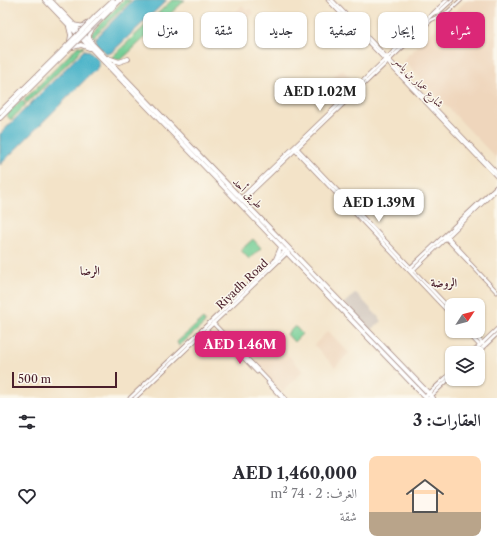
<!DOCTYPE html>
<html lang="ar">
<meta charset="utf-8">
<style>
:root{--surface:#fff;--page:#f2f2f3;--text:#2b2b33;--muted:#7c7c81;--accent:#db2777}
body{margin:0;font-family:"Libre Caslon Text",Amiri,serif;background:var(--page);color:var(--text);direction:rtl;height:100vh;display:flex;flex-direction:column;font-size:15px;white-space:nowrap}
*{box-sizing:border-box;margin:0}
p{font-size:13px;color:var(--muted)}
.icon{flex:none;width:22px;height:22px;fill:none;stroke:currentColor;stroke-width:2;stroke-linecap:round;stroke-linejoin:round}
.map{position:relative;height:398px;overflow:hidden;direction:ltr}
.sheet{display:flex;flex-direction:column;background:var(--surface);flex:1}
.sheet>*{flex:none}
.hud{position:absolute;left:12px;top:12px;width:473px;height:36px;direction:rtl;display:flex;gap:8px}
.needle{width:26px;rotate:54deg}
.tools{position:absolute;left:445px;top:298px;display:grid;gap:8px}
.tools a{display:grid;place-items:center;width:40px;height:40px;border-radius:8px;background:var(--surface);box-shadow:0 1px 3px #0004;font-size:20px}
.scale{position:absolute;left:12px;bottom:10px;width:105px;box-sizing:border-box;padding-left:4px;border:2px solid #4a1f2b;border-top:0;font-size:11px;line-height:14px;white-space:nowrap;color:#4a1f2b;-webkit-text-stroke:3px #fbf7ec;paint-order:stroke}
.price{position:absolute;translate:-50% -34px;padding:0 9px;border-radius:8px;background:#fff;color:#222;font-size:13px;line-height:26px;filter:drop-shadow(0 1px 2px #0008)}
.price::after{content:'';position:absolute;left:50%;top:24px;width:12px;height:9px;margin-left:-6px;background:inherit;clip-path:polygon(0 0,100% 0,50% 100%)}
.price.active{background:var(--accent);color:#fff}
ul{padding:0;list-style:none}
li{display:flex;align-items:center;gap:12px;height:100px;padding:0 16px}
li span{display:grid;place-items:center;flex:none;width:112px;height:80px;border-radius:8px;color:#555}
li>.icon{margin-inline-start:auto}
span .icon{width:48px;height:48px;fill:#fffc;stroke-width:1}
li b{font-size:17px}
h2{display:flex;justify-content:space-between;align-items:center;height:48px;padding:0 16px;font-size:17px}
.pill{padding:0 14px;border-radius:8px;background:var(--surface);box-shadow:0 1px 3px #0004;font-size:14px;line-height:36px}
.pill.active{background:var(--accent);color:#fff}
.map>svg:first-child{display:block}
.built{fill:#efd6bc}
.industrial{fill:#cdc2b9}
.green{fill:#74ce95;stroke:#5f7660}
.water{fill:#4bb4c9;stroke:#4a6a7a}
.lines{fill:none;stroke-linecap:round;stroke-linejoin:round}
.secondary-casing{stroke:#9e817a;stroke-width:4.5}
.primary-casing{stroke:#9e817a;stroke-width:5.5}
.secondary{stroke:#fff;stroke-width:3}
.primary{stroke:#fff;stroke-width:4}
.primary-bridge-casing{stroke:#9e817a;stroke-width:5.5;stroke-linecap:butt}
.primary-bridge{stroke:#fff;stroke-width:4}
.labels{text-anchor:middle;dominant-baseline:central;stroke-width:3;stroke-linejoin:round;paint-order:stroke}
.street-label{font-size:11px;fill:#4a1f2b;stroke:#fbf7ec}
.neighbourhood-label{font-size:12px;font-weight:bold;fill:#4a1f2b;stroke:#fbf7ec}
</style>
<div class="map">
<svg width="497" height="398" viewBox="0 0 497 398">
<rect width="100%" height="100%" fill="#fbf7ec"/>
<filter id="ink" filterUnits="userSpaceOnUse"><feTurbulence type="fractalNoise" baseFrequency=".025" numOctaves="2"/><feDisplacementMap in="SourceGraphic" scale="8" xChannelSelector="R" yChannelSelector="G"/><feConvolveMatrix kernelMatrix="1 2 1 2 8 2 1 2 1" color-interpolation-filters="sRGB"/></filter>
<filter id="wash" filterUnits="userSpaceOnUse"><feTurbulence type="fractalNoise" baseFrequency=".012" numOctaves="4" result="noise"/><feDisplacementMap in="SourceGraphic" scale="16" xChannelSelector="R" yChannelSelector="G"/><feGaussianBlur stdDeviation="0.9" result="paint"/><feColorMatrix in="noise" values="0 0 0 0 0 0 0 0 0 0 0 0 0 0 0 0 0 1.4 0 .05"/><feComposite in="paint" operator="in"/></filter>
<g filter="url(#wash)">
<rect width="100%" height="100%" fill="#f3e3c8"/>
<g class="built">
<path d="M 467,0 L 497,0 L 497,159 L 403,60 Z"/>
<path d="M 242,5 L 247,11 L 250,8 L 254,13 L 241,25 L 237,21 L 240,17 L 236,12 Z"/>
<path d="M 341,70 L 343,70 L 355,83 L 342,98 L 328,83 Z"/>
<path d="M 328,331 L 349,353 L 335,367 L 314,345 Z"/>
<path d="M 274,340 L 303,371 L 282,392 L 252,361 Z"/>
</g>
<path class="industrial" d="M 356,293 L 382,321 L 370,331 L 344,303 Z"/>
<g class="green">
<path d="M 124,0 L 131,0 L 91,39 L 92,32 Z"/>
<path d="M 172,0 L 185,0 L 122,59 L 111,58 Z"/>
<path d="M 78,46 L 84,47 L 27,103 L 24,100 Z"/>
<path d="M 21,100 L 26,104 L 11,120 L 6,115 Z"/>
<path d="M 253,239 L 261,248 L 249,259 L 241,250 Z"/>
<path d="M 203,319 L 205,321 L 204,324 L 179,346 L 177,342 Z"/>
<path d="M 295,326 L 302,334 L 294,342 L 287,334 Z"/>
</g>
<g class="water">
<path d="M 133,0 L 167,0 L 111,53 L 106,53 L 96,43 L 96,38 Z"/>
<path d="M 84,50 L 89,51 L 98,60 L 98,67 L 0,165 L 0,134 Z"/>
</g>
</g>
<g filter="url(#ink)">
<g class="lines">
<defs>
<g id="secondary">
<path d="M 328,0 L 497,177"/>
<path d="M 332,0 L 497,173"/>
<path d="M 434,13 L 440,11 L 452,0"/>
<path d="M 76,25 L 82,26 L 87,23"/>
<path d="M 92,30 L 89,36 L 92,41"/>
<path d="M 89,32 L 121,0"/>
<path d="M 296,147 L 452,311"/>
<path d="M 294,149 L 452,316"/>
<path d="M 241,198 L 447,0"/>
<path d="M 243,200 L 431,20 L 448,12 L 461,0"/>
<path d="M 446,235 L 468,259"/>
<path d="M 445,237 L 497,292"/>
<path d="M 410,268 L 497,186"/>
<path d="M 412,271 L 497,189"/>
<path d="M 213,323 L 285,398"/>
<path d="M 466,331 L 480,346"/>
<path d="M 471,331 L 483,344"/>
<path d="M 219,332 L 257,372"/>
<path d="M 472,353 L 497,329"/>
<path d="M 477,353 L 497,334"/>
<path d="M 268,383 L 282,398"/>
<path d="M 425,397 L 452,372"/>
<path d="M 130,398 L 286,250"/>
<path d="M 135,398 L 288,252"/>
<path d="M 429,398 L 452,376"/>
</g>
<g id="primary">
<path d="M 45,0 L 426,398"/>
<path d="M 50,0 L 433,398"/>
<path d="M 97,15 L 113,0"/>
<path d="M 100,18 L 118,0"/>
<path d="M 69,27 L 71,35 L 70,41"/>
<path d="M 73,47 L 81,45 L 89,48"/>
<path d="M 108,58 L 119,62 L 128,59"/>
<path d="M 0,112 L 62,51"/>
<path d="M 0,118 L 65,53"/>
<path d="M 276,259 L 281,247"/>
</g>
</defs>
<use href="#secondary" class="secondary-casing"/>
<use href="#primary" class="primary-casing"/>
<use href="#secondary" class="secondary"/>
<use href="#primary" class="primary"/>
<defs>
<g id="primary-bridge">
<path d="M 62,51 L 97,15"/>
<path d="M 65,53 L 100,18"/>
</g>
</defs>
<use href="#primary-bridge" class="primary-bridge-casing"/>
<use href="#primary-bridge" class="primary-bridge"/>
</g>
</g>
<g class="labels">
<g class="street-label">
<text transform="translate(419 82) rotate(46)">شارع عمار بن ياسر</text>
<text transform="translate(248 193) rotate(46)">طريق أحد</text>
<text transform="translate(242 284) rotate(-44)">Riyadh Road</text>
</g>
<g class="neighbourhood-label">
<text x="90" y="270">الرضا</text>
<text x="444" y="282">الروضة</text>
</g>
</g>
</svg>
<div class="tools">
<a><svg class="needle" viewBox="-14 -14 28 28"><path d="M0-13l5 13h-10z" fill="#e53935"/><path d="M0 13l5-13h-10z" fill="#7c7c81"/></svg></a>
<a><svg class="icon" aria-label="layers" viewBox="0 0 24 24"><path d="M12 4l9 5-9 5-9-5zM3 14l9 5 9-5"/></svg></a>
</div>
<div class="scale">500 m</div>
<b class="price" style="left:320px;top:112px">AED 1.02M</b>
<b class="price" style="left:379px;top:223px">AED 1.39M</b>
<b class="price active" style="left:240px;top:365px">AED 1.46M</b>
<div class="hud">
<a class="pill active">شراء</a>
<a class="pill">إيجار</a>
<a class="pill">تصفية</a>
<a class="pill">جديد</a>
<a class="pill">شقة</a>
<a class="pill">منزل</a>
</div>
</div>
<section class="sheet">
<h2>العقارات: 3<svg class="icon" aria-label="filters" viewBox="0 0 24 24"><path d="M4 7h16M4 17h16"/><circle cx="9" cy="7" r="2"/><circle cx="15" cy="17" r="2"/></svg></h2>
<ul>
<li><span style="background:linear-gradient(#ffd9b3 70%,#b9a48a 0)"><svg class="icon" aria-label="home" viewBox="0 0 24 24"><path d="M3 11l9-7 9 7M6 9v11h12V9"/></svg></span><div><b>AED 1,460,000</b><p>الغرف: 2 · 74 m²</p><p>شقة</p></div><svg class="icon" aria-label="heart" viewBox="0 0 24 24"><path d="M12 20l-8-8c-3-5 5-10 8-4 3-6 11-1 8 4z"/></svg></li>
</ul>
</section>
